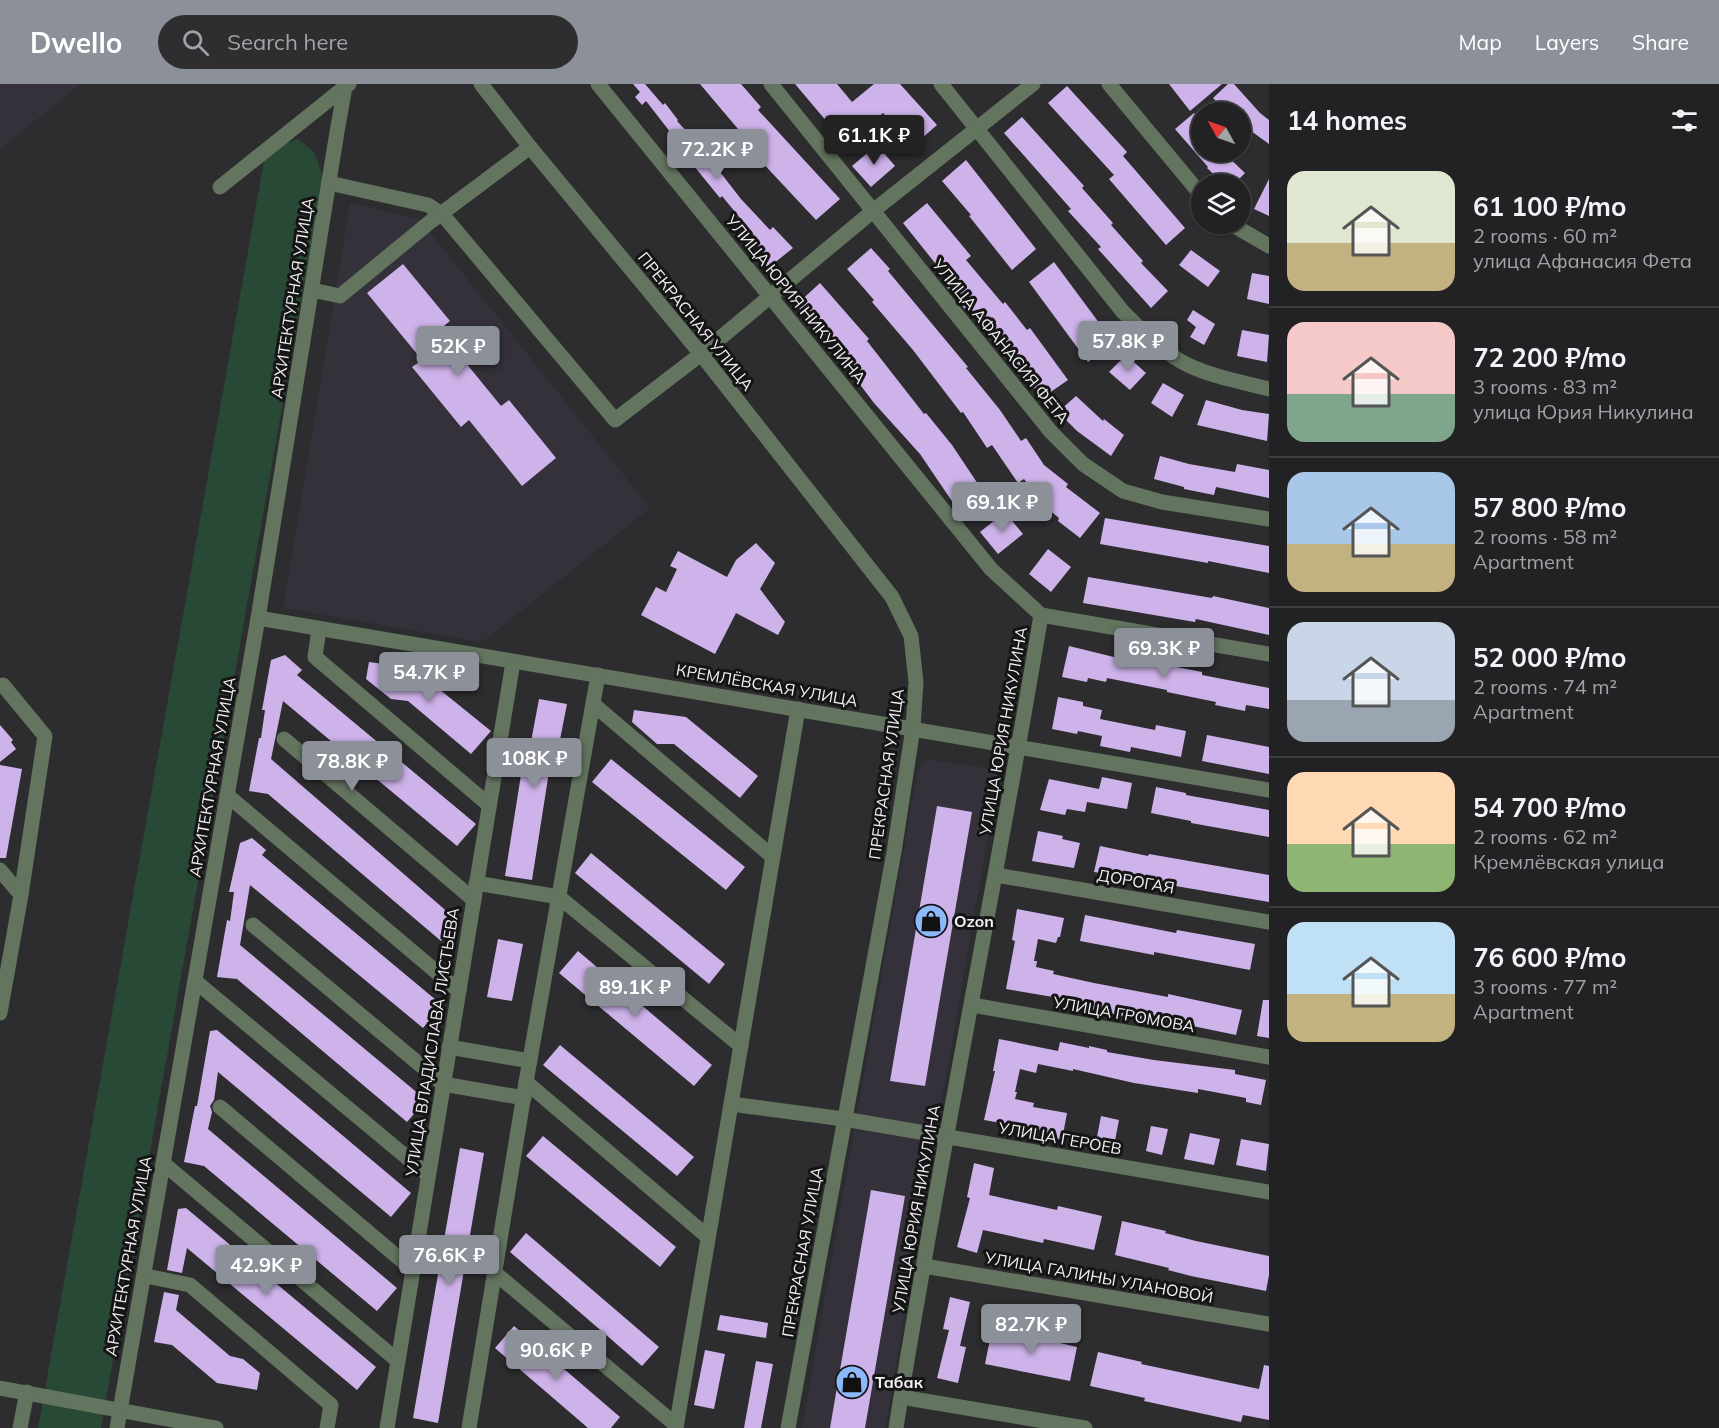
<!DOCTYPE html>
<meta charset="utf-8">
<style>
:root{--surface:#222123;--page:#2e2e30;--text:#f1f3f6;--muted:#a2a3a6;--line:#3f3e41;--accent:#8c9099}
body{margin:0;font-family:Mulish,sans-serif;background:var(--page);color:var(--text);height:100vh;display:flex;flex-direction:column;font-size:22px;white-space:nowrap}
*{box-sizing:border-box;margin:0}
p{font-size:20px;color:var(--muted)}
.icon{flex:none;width:33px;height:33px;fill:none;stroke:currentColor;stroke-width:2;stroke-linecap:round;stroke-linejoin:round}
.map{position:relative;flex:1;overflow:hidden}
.sheet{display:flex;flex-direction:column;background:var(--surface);width:450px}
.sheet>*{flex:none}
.needle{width:39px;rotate:310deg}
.controls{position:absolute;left:1191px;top:18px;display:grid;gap:12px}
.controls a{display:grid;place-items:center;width:60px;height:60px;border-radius:50%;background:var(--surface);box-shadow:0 2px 4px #0004,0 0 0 2px var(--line);font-size:30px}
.price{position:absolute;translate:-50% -51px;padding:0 14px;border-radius:6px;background:var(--accent);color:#fff;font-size:20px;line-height:39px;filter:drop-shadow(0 2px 3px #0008)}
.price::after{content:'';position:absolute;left:50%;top:36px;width:18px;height:14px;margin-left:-9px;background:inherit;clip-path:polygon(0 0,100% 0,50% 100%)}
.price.selected{background:#222;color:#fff}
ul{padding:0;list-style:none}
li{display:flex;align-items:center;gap:18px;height:150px;padding:0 18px}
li+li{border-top:2px solid var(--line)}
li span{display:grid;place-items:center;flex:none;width:168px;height:120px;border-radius:18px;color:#555}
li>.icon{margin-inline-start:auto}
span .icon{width:72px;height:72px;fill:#fffc;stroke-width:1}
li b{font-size:26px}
h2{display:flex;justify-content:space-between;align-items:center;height:72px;padding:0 18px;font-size:26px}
header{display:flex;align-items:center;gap:36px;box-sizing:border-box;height:84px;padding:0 30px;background:var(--accent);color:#fff}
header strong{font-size:28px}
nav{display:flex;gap:33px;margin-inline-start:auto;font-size:21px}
.search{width:420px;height:54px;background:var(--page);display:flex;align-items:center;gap:15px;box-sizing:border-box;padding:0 21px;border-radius:33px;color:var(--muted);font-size:22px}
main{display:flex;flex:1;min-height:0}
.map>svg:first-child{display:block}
.built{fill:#35313a}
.green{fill:#284935}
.building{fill:#ceb3ea}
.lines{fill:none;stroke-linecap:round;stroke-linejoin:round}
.minor{stroke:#63745f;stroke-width:15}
.labels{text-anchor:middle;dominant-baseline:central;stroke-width:6;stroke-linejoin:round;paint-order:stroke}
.street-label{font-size:16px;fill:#f2f1f3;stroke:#151516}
.poi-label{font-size:16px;font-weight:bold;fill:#f2f1f3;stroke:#151516;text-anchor:start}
</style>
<header>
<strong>Dwello</strong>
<div class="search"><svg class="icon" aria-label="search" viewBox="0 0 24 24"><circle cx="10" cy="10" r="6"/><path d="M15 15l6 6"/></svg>Search here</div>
<nav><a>Map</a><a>Layers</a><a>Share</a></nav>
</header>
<main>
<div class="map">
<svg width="1269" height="1344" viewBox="0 0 1269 1344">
<rect width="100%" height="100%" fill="#2d2c2f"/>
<g class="built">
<path d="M 0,0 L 81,0 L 0,65 Z"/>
<path d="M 350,119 L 420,136 L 650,424 L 482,558 L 283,524 Z"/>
<path d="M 929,676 L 982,683 L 995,686 L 998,694 L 885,1344 L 802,1344 L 917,690 L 922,680 Z"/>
</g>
<path class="green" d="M 298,55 L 314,68 L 323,93 L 101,1344 L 38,1344 L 266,66 Z"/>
<g class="building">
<path d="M 633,0 L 645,0 L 663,21 L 665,19 L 678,36 L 677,37 L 699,61 L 741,115 L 770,146 L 773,143 L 793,164 L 768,184 L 762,176 L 767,172 L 755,158 L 758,156 L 722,112 L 720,114 L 676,60 L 678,58 L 646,17 L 642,21 L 635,13 L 640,8 Z"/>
<path d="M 700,0 L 741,0 L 761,23 L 758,26 L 840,115 L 816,136 L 746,61 L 749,58 Z"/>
<path d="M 795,0 L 837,0 L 852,18 L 874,0 L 900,0 L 937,41 L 913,62 L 883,29 L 843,63 L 825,41 L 828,39 Z"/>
<path d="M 1169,0 L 1222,0 L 1190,27 Z"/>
<path d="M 1228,0 L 1234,0 L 1260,29 L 1269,36 L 1269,60 L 1240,39 L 1240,28 L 1226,28 L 1213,14 Z"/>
<path d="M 1067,2 L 1127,68 L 1123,72 L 1185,144 L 1166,161 L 1109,95 L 1114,91 L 1048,19 Z"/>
<path d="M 1194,29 L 1202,37 L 1202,68 L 1223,68 L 1245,89 L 1234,100 L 1224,100 L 1207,84 L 1208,83 L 1175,45 Z"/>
<path d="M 1022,33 L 1084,102 L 1082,104 L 1113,139 L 1111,141 L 1143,177 L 1141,179 L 1168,207 L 1151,224 L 1098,165 L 1101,163 L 1068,127 L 1071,125 L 1004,49 Z"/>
<path d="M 877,61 L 895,82 L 871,103 L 852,82 Z"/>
<path d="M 966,76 L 1036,165 L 1012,186 L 969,132 L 971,131 L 942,97 Z"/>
<path d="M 1269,95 L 1269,132 L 1254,125 Z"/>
<path d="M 927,119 L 971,172 L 966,176 L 1003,220 L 1005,218 L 1027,246 L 1030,244 L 1068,296 L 1042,314 L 1000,259 L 998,260 L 968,222 L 965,225 L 947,203 L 951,199 L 903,139 Z"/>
<path d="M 871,164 L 890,185 L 888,187 L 968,283 L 966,284 L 1000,326 L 1021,357 L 1026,354 L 1044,381 L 1068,400 L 1066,403 L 1100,429 L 1080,454 L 1058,437 L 1059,434 L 1028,409 L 1032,406 L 1024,395 L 1018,399 L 992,361 L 987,364 L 963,328 L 961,329 L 913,266 L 872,218 L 874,216 L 847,185 Z"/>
<path d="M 1191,166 L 1220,187 L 1208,203 L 1179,181 Z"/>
<path d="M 1054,178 L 1114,259 L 1088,278 L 1029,198 Z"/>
<path d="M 403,180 L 450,237 L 439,246 L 501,322 L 509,316 L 556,374 L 522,402 L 469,336 L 461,343 L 412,283 L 422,276 L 367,209 Z"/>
<path d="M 1252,189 L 1269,192 L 1269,220 L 1247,215 Z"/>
<path d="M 820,199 L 869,255 L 867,257 L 924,330 L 926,329 L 952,361 L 990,418 L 964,435 L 920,370 L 874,319 L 849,286 L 851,284 L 796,221 Z"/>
<path d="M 1193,226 L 1215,240 L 1204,261 L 1190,253 L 1196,243 L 1187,236 Z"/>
<path d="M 1242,246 L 1269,251 L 1267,278 L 1237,272 Z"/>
<path d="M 1126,271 L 1146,289 L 1130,306 L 1109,288 Z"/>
<path d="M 1163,299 L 1184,311 L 1172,333 L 1151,319 Z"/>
<path d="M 1076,312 L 1103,337 L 1104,335 L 1124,351 L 1111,372 L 1077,347 L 1058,328 Z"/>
<path d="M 1206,316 L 1242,326 L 1269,330 L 1267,357 L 1197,341 Z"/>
<path d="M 1160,372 L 1189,380 L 1235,388 L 1237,380 L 1269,386 L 1269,414 L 1216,403 L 1214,411 L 1184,405 L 1184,403 L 1154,395 Z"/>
<path d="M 1005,428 L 1023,450 L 998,470 L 980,448 Z"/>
<path d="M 1105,434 L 1269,462 L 1269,489 L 1208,477 L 1208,479 L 1100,460 Z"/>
<path d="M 756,459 L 775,479 L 760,505 L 785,538 L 778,551 L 736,529 L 715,570 L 641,531 L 656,503 L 666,508 L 677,485 L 670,482 L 678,467 L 727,493 L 736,476 Z"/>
<path d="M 1048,465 L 1071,483 L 1051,508 L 1029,490 Z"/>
<path d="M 1088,493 L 1212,514 L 1213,512 L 1269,524 L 1269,551 L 1196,535 L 1195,538 L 1083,519 Z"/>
<path d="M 1069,562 L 1126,576 L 1127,571 L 1157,577 L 1156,579 L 1202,588 L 1202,591 L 1269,604 L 1269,625 L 1246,621 L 1245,627 L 1215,621 L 1216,618 L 1167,608 L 1167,606 L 1107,594 L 1106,598 L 1088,594 L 1087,598 L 1062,593 Z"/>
<path d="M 285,571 L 302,586 L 297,591 L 476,740 L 457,762 L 283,617 L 271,675 L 458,837 L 441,857 L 268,710 L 249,707 L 259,654 L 261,654 L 265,626 L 262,626 L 271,576 Z"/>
<path d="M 369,578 L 413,584 L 491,647 L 471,670 L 408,617 L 391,615 L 366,595 Z"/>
<path d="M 1058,613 L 1083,618 L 1083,622 L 1102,626 L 1100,635 L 1155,646 L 1156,641 L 1186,647 L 1181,673 L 1131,663 L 1130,668 L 1100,662 L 1102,652 L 1078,647 L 1077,650 L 1052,645 Z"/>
<path d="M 539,615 L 567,620 L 556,676 L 551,675 L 532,796 L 505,792 L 523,678 L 527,679 Z"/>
<path d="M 634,626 L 686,633 L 758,692 L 740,714 L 674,660 L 657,660 L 632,638 Z"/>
<path d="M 0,641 L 13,656 L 11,658 L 16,665 L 0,678 Z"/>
<path d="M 1207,651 L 1269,663 L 1269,690 L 1202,677 Z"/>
<path d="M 611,675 L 745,783 L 726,806 L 592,698 Z"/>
<path d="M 0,681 L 22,685 L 6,774 L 0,774 Z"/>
<path d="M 1102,693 L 1132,699 L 1127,725 L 1087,718 L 1085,728 L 1067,725 L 1065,731 L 1040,726 L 1049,695 L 1099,705 Z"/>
<path d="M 1156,703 L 1186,709 L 1186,711 L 1269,726 L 1269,753 L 1191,739 L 1191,737 L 1151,729 Z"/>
<path d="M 937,722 L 972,728 L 925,1002 L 890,997 Z"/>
<path d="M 1038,747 L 1063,752 L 1062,755 L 1080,759 L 1074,784 L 1032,777 Z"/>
<path d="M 252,754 L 266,766 L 262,771 L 442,921 L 423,944 L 250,801 L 240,861 L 426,1016 L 407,1038 L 237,895 L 217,893 L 227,836 L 230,837 L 234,808 L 229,808 L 240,759 Z"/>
<path d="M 1100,762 L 1148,772 L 1149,770 L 1269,791 L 1269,818 L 1094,788 Z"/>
<path d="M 591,769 L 725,880 L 709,900 L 575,789 Z"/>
<path d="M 1017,825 L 1064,834 L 1060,853 L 1058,853 L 1056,859 L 1038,855 L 1034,877 L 1037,877 L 1036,883 L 1054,887 L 1053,890 L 1094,899 L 1168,913 L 1168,910 L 1242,926 L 1236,951 L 1154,934 L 1153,937 L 1123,932 L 1059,918 L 1059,914 L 1006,905 L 1015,857 L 1012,856 Z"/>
<path d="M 1085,831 L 1176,849 L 1177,846 L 1255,860 L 1250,886 L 1154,868 L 1154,871 L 1080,857 Z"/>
<path d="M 498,855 L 523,860 L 512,917 L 487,913 Z"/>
<path d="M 578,867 L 712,981 L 694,1002 L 559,889 Z"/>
<path d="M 1263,916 L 1269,916 L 1269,954 L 1257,952 Z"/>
<path d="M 217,946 L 411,1109 L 391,1133 L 218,988 L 214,1016 L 210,1022 L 212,1028 L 208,1045 L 397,1204 L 377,1227 L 204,1082 L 184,1078 L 195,1022 L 197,1022 L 210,947 Z"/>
<path d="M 999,955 L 1058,967 L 1060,958 L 1089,964 L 1089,962 L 1107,966 L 1107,968 L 1154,976 L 1235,986 L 1235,990 L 1266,996 L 1261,1021 L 1246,1018 L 1246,1014 L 1198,1005 L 1198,1009 L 1134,999 L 1073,985 L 1073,987 L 1038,980 L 1036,989 L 1020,985 L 1015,1008 L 1017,1008 L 1015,1015 L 1034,1019 L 1033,1023 L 1067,1029 L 1062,1056 L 1045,1052 L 1046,1047 L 984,1036 L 995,987 L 993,987 Z"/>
<path d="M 560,961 L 694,1073 L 677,1092 L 543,981 Z"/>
<path d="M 1101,1032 L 1119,1036 L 1114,1062 L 1096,1058 Z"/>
<path d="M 1151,1042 L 1168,1045 L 1162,1071 L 1146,1067 Z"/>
<path d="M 1190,1049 L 1220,1055 L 1214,1081 L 1184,1075 Z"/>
<path d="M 543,1052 L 676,1163 L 660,1183 L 526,1072 Z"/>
<path d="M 1241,1055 L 1269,1060 L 1266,1087 L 1236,1081 Z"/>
<path d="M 460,1064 L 484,1069 L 438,1339 L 413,1334 Z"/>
<path d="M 974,1079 L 994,1084 L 989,1111 L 1057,1126 L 1058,1122 L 1102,1132 L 1094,1166 L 1044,1155 L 1043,1159 L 983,1146 L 977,1169 L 957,1163 L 970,1114 L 967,1113 Z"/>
<path d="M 871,1106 L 905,1112 L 865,1344 L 830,1344 Z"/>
<path d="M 186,1124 L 376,1283 L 357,1306 L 187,1164 L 182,1189 L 167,1186 L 178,1125 Z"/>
<path d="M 1122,1137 L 1166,1147 L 1165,1149 L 1196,1157 L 1269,1172 L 1269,1191 L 1266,1207 L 1191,1192 L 1168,1186 L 1169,1184 L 1115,1171 Z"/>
<path d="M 526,1149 L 659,1263 L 642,1282 L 510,1168 Z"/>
<path d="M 164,1208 L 179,1211 L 176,1226 L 230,1272 L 243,1275 L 260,1289 L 257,1306 L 217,1299 L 172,1261 L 154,1258 Z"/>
<path d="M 950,1213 L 970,1218 L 960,1262 L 966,1263 L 958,1299 L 937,1294 L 949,1246 L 943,1245 Z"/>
<path d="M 720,1231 L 768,1239 L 766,1254 L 717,1246 Z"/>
<path d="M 514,1242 L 620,1333 L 611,1344 L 588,1344 L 495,1264 Z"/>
<path d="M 992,1245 L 1033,1256 L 1034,1253 L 1077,1263 L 1070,1297 L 985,1280 Z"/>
<path d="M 705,1266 L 725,1270 L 714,1325 L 694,1321 Z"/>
<path d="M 1098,1268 L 1142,1278 L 1141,1280 L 1259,1305 L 1264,1281 L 1269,1282 L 1269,1336 L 1243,1331 L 1241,1338 L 1167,1322 L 1144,1317 L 1145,1314 L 1090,1302 Z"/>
<path d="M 756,1277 L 773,1280 L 761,1344 L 744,1344 Z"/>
</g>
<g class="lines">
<g class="minor">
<path d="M 481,0 L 530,63 L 701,270 L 892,513 L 911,552 L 916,598 L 913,644 L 894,768 L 788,1344"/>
<path d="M 598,0 L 991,485 L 1041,531 C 996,803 939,1072 896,1344"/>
<path d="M 771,0 L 1051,348 L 1083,380 L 1123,407 L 1162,418 L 1269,435"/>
<path d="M 941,0 L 1123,228 C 1143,247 1163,269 1188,281 C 1213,293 1242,298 1269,305"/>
<path d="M 1109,0 L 1202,112"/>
<path d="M 329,99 L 428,121 L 442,130 L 615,336 L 701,270 L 873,127 L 1033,0"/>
<path d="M 220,103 L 345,3"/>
<path d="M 1231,140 L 1269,162"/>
<path d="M 312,206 L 340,212 L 430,138 L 530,63"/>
<path d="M 1041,531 L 1269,570"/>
<path d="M 258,534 C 595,592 932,646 1269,706"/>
<path d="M 319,545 L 315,573 L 489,721"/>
<path d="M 593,620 L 773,773"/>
<path d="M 284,655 L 474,816"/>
<path d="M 227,711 L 459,907"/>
<path d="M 0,786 L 21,811"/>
<path d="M 996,791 L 1269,838"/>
<path d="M 476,799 L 559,813 L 741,962"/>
<path d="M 253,841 L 443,1000 L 524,1014"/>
<path d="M 195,897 L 428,1091"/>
<path d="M 972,921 L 1269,973"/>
<path d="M 0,929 L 21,811 L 45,652 L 3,601"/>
<path d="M 449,963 L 530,977"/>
<path d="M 526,998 L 708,1153"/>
<path d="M 731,1020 L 844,1035 L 1269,1108"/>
<path d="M 220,1023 L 413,1186"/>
<path d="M 163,1079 L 398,1277"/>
<path d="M 924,1182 L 1269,1240"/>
<path d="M 495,1189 L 676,1341"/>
<path d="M 146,1192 L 190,1201 L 331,1321 L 327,1344"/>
<path d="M 0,1304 L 216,1344"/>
<path d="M 901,1313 L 1085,1344"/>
<path d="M 20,1344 L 27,1308"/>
<path d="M 117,1344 L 258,534 L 337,48 L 345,3 L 349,0"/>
<path d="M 387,1344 L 513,578"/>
<path d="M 469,1344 L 526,998 L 598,591"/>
<path d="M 676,1344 L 798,625"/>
</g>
</g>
<defs>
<symbol id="shop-disc" viewBox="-11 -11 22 22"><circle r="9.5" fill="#8cb9fc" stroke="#151516"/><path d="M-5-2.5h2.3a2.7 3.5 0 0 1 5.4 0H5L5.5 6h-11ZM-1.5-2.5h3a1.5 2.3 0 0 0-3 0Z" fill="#111"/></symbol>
</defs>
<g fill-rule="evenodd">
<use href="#shop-disc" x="912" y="818" width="38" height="38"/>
<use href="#shop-disc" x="833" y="1279" width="38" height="38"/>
</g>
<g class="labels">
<g class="street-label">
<text transform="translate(292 214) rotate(-81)">АРХИТЕКТУРНАЯ УЛИЦА</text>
<text transform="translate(796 215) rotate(51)">УЛИЦА ЮРИЯ НИКУЛИНА</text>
<text transform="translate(696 237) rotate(51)">ПРЕКРАСНАЯ УЛИЦА</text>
<text transform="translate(1001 257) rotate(51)">УЛИЦА АФАНАСИЯ ФЕТА</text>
<text transform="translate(767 601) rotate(10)">КРЕМЛЁВСКАЯ УЛИЦА</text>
<text transform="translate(1003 647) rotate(-80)">УЛИЦА ЮРИЯ НИКУЛИНА</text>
<text transform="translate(886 690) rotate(-82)">ПРЕКРАСНАЯ УЛИЦА</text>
<text transform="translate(212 693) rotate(-80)">АРХИТЕКТУРНАЯ УЛИЦА</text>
<text transform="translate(1136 797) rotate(10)">ДОРОГАЯ</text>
<text transform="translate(1124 930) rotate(10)">УЛИЦА ГРОМОВА</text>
<text transform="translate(432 958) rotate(-81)">УЛИЦА ВЛАДИСЛАВА ЛИСТЬЕВА</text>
<text transform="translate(1060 1054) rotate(10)">УЛИЦА ГЕРОЕВ</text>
<text transform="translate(916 1125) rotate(-80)">УЛИЦА ЮРИЯ НИКУЛИНА</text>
<text transform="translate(802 1168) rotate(-80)">ПРЕКРАСНАЯ УЛИЦА</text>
<text transform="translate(128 1172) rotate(-80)">АРХИТЕКТУРНАЯ УЛИЦА</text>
<text transform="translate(1099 1193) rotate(10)">УЛИЦА ГАЛИНЫ УЛАНОВОЙ</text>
</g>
<g class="poi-label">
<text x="954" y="837">Ozon</text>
<text x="875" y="1298">Табак</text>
</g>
</g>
</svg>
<div class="controls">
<a><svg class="needle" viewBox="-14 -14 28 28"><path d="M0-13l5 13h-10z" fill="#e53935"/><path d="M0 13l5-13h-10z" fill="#a2a3a6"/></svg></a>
<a><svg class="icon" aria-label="layers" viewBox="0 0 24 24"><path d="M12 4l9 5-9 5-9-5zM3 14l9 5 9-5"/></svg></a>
</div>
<b class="price selected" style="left:874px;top:82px">61.1K ₽</b>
<b class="price" style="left:717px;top:96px">72.2K ₽</b>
<b class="price" style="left:1128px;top:288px">57.8K ₽</b>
<b class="price" style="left:458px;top:293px">52K ₽</b>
<b class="price" style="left:1002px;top:449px">69.1K ₽</b>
<b class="price" style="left:1164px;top:595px">69.3K ₽</b>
<b class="price" style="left:429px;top:619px">54.7K ₽</b>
<b class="price" style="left:534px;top:705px">108K ₽</b>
<b class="price" style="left:352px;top:708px">78.8K ₽</b>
<b class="price" style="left:635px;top:934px">89.1K ₽</b>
<b class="price" style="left:449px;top:1202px">76.6K ₽</b>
<b class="price" style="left:266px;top:1212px">42.9K ₽</b>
<b class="price" style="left:1031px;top:1271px">82.7K ₽</b>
<b class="price" style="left:556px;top:1297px">90.6K ₽</b>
</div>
<section class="sheet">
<h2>14 homes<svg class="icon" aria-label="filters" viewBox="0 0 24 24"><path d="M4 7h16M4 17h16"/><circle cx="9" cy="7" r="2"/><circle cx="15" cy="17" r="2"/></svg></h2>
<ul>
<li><span style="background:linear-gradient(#dfe7d0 60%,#c2b280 0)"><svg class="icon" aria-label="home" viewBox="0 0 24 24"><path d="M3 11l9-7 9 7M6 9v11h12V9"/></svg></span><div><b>61 100 ₽/mo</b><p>2 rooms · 60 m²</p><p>улица Афанасия Фета</p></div></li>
<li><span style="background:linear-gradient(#f6c9c9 60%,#7fa58c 0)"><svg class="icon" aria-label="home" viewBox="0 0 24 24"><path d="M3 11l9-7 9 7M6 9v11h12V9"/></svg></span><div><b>72 200 ₽/mo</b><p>3 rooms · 83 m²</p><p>улица Юрия Никулина</p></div></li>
<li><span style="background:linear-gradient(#a9c7e8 60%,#c2b280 0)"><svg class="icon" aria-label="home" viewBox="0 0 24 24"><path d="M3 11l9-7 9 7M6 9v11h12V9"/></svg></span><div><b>57 800 ₽/mo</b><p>2 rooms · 58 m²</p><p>Apartment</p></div></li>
<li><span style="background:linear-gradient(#c9d6e8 65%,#9aa5b1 0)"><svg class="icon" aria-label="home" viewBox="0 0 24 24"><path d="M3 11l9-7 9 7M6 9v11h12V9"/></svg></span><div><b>52 000 ₽/mo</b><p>2 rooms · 74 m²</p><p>Apartment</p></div></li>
<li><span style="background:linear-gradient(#ffd9b3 60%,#8fb573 0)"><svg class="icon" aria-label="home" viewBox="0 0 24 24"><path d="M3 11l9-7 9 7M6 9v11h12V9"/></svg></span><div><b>54 700 ₽/mo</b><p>2 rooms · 62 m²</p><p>Кремлёвская улица</p></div></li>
<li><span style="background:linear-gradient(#bfe0f5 60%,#c2b280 0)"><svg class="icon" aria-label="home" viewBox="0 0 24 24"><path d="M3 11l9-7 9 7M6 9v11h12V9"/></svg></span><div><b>76 600 ₽/mo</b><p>3 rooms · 77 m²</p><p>Apartment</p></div></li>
</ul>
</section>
</main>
